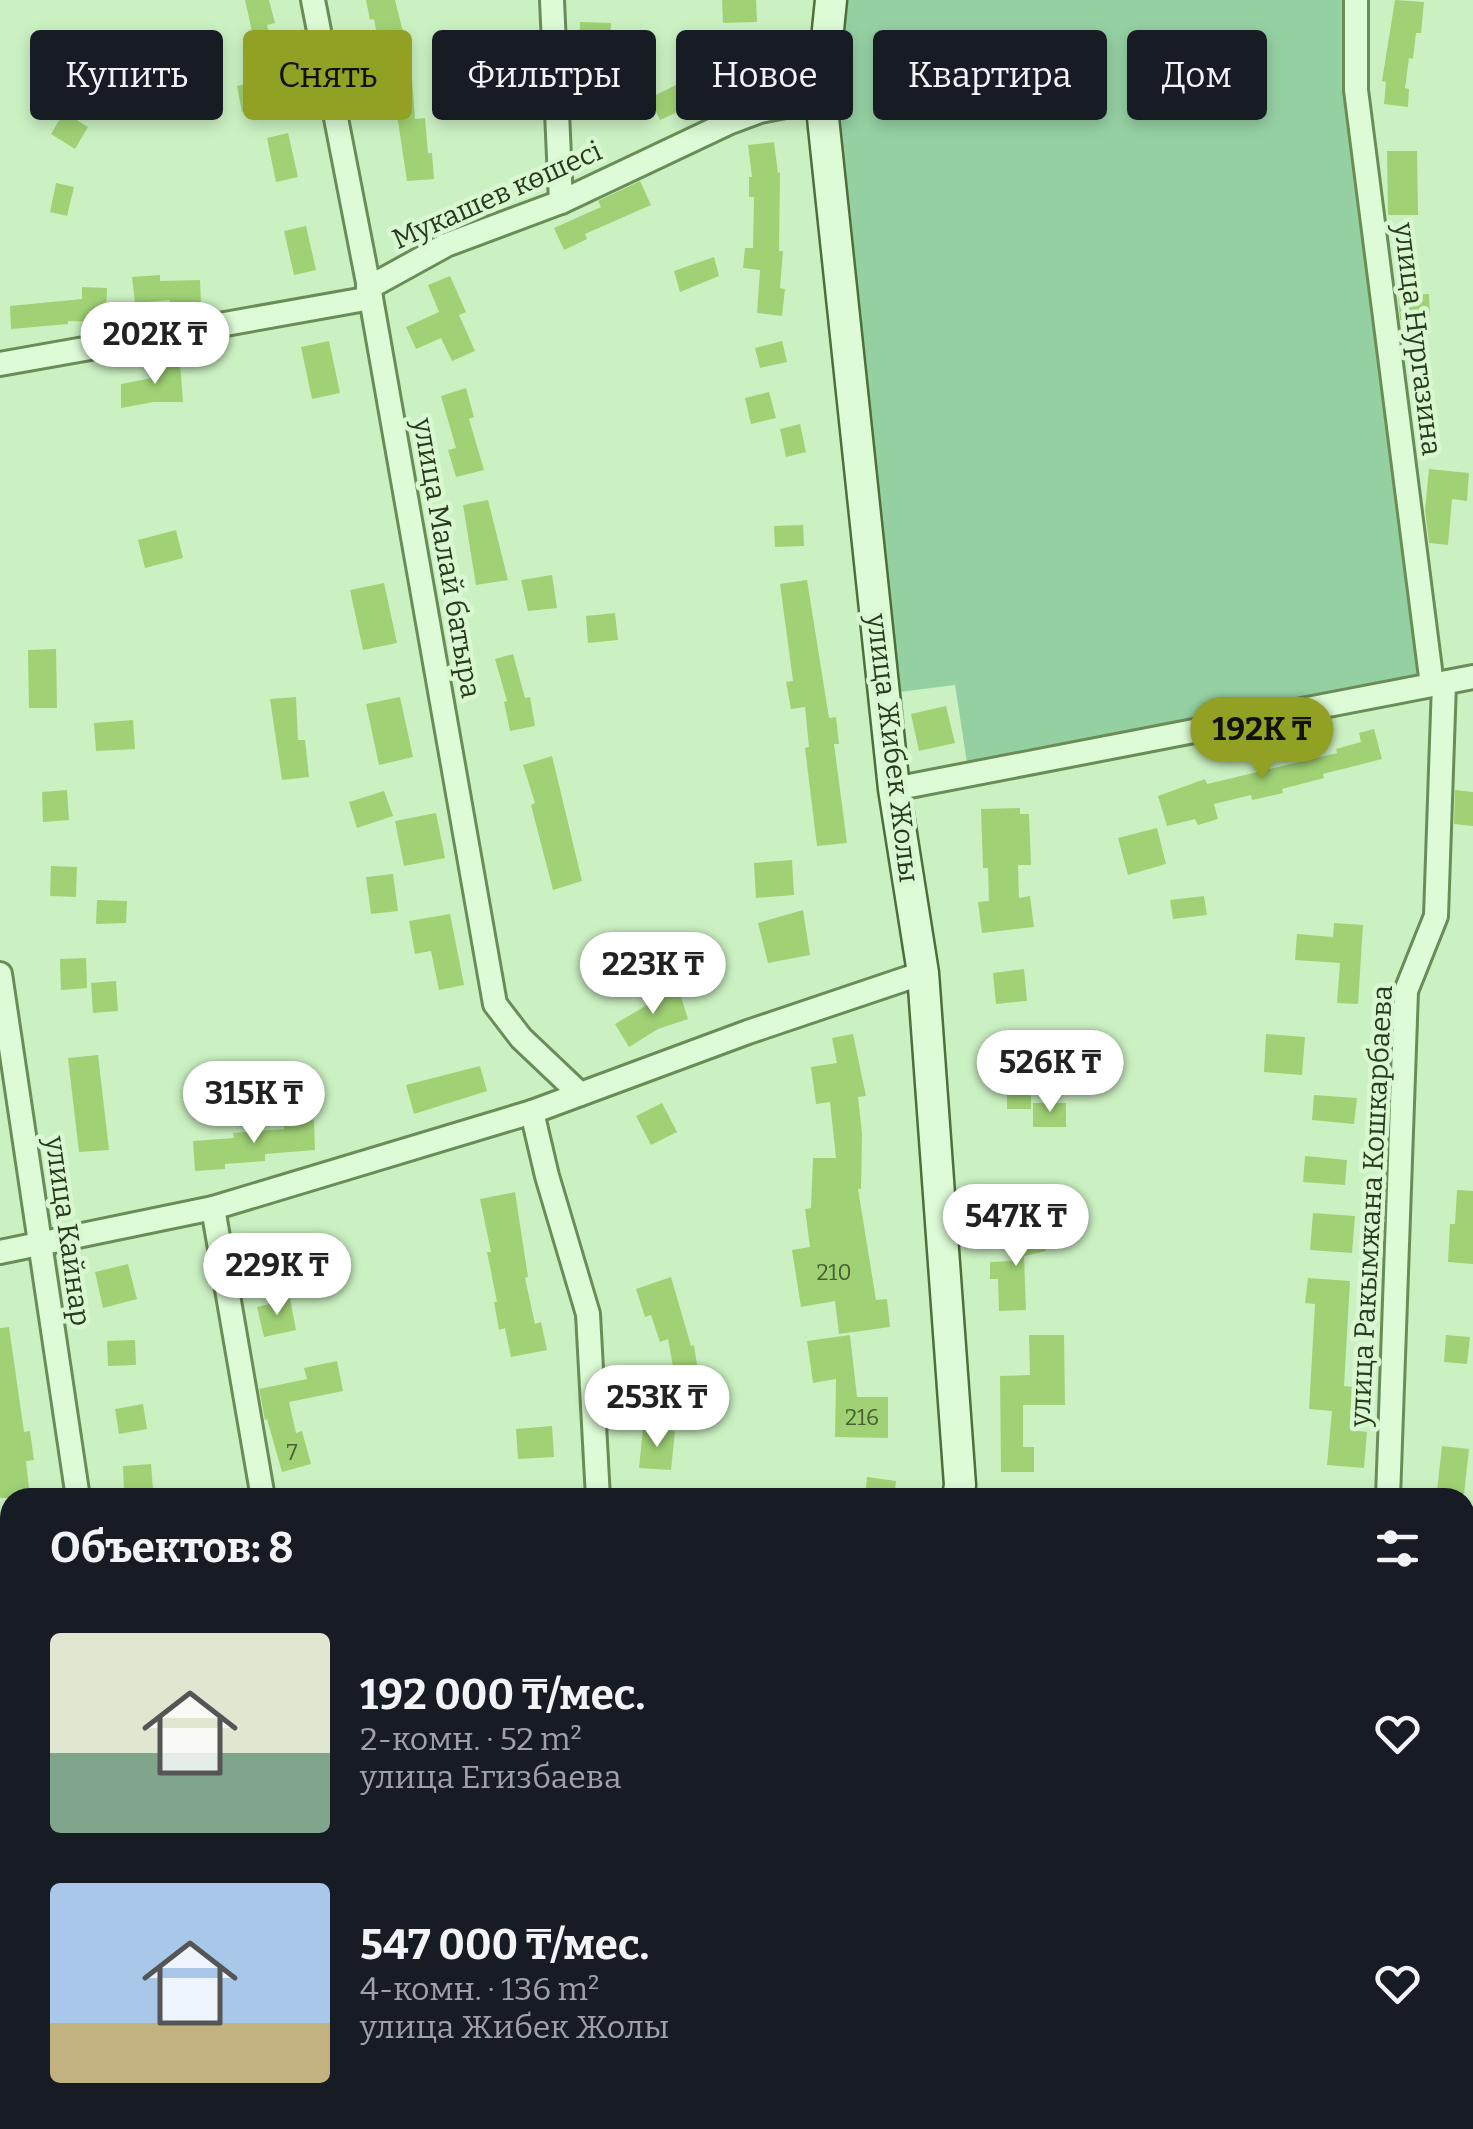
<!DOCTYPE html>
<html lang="ru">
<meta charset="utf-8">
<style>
:root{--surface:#171b24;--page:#242831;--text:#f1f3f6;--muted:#9ea1a6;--accent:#92a023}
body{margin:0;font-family:Bitter,serif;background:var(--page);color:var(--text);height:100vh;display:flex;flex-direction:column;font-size:38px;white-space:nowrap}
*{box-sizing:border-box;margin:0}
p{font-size:32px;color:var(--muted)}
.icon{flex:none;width:55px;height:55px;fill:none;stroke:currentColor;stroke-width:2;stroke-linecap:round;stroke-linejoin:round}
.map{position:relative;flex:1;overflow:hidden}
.sheet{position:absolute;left:0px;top:1488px;width:1475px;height:642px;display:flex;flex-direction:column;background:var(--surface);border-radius:30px 30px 0 0;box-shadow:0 5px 15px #0003}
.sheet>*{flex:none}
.banner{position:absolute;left:30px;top:30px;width:1415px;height:90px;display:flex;gap:20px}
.price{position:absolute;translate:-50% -85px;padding:0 22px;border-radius:35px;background:#fff;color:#222;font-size:32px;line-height:65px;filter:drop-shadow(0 2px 5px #0008)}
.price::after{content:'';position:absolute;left:50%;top:60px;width:30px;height:22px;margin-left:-15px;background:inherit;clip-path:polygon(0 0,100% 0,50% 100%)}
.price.active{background:var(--accent);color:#111}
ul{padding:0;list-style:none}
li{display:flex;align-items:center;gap:30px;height:250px;padding:0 50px}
li span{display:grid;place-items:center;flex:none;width:280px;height:200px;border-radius:10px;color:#555}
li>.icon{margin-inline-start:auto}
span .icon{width:120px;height:120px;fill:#fffc;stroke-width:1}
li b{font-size:42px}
h2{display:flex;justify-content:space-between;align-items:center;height:120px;padding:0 50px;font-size:42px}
.chip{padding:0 35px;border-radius:10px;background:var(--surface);box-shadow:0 5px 15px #0003;font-size:35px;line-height:90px}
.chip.active{background:var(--accent);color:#111}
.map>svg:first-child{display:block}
.green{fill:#95d0a3}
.building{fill:#a0d275}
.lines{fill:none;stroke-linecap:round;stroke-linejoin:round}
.service-casing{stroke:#6a8d58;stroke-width:16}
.minor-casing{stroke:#6a8d58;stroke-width:28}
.secondary-casing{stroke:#4e6f3b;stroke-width:35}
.service{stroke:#ddfbd6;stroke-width:11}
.minor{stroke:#ddfbd6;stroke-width:22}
.secondary{stroke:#ddfbd6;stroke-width:30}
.labels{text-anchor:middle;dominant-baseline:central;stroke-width:9;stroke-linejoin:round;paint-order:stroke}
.number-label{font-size:22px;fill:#476133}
.street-label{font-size:28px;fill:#293b1d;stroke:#d9f8d2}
</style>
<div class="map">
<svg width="1473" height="2129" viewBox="0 0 1473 2129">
<rect width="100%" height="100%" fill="#cbf1c2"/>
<path class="green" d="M 843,0 L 1346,0 L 1427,685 L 968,769 L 955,685 L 899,692 L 833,98 Z"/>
<g class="building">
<path d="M 245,0 L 269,0 L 275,23 L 267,25 L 278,77 L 289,75 L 295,101 L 242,112 L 237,86 L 256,82 L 247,38 L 253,36 Z"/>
<path d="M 366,0 L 395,0 L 411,64 L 415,119 L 425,118 L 428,153 L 432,153 L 434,179 L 407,181 L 396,108 L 386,109 L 386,83 L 374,19 L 370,20 Z"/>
<path d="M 722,0 L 756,0 L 757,22 L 723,23 Z"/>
<path d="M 1395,0 L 1424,2 L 1421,33 L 1416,33 L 1413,59 L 1409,58 L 1405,88 L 1409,89 L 1408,107 L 1384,104 L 1386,82 L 1382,81 Z"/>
<path d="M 580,22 L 611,23 L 609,65 L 579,64 Z"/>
<path d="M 963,38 L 1002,39 L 1000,89 L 961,87 Z"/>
<path d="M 778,54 L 784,91 L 749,99 L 748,93 L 699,110 L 697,103 L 660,120 L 650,98 L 688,79 L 685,71 L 719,59 L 720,62 Z"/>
<path d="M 64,112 L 88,127 L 75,149 L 51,134 Z"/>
<path d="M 288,133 L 298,177 L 276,182 L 267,138 Z"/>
<path d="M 774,142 L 778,173 L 780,172 L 779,251 L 783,251 L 780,288 L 785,289 L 782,316 L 757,313 L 760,270 L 743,268 L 745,248 L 753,248 L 754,197 L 749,197 L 749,177 L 752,177 L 748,145 Z"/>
<path d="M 1387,151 L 1417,151 L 1418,215 L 1388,215 Z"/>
<path d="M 640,181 L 651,205 L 585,234 L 587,239 L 564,250 L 554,228 L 601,207 L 598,201 Z"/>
<path d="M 56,183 L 74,187 L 67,216 L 50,212 Z"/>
<path d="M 306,226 L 316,270 L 294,275 L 284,231 Z"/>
<path d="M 714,257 L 719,276 L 680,292 L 674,271 Z"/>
<path d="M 160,275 L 160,281 L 200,280 L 201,305 L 170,306 L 170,300 L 135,303 L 132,277 Z"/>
<path d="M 450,276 L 466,312 L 459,315 L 475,351 L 452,361 L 441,338 L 416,349 L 406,327 L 439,312 L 428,285 Z"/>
<path d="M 82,287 L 107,288 L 106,322 L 68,321 L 68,324 L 11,329 L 10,306 L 82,299 Z"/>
<path d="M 1429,294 L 1430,318 L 1400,320 L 1398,296 Z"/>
<path d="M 329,341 L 340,393 L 312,399 L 301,347 Z"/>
<path d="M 782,341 L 787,362 L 760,368 L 755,348 Z"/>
<path d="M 1427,353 L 1433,390 L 1414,393 L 1408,356 Z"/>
<path d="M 180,363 L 183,402 L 154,402 L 121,408 L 121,384 L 152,378 L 151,365 Z"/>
<path d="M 466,388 L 474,417 L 469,419 L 484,470 L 456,477 L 448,450 L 456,448 L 441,396 Z"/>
<path d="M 769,392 L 776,418 L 751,424 L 745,398 Z"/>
<path d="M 800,424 L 806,452 L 786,457 L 780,429 Z"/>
<path d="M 1429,469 L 1469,473 L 1467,501 L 1452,499 L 1448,545 L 1429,543 L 1425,510 Z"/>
<path d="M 488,500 L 508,580 L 476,585 L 463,505 Z"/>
<path d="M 803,525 L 804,546 L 775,547 L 774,526 Z"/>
<path d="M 176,530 L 183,558 L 145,568 L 138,540 Z"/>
<path d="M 552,575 L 557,608 L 528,611 L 521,580 Z"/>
<path d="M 807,580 L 829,718 L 836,717 L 839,744 L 834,744 L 847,843 L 817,846 L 805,748 L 809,747 L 805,707 L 791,709 L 786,682 L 793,681 L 780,584 Z"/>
<path d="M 384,583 L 397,643 L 363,650 L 350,590 Z"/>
<path d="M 615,613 L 618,640 L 588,643 L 586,616 Z"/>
<path d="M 56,649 L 57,708 L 29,708 L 28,650 Z"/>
<path d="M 513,654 L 525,698 L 530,697 L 535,726 L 510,731 L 504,702 L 507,701 L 495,659 Z"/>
<path d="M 296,697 L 298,740 L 305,740 L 309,777 L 282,780 L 270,699 Z"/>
<path d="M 400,697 L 413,757 L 379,765 L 366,704 Z"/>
<path d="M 946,706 L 955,743 L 919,751 L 911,714 Z"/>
<path d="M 133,720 L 135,749 L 96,751 L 94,723 Z"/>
<path d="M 1374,729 L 1382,759 L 1323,774 L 1324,778 L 1282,789 L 1283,793 L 1252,800 L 1251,795 L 1214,804 L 1218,819 L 1198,825 L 1195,819 L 1167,826 L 1158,796 L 1205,779 L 1207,784 L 1337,753 L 1336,749 L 1361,742 L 1359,733 Z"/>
<path d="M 552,756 L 582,881 L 553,890 L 531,805 L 535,803 L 523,765 Z"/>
<path d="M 67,790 L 69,820 L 43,822 L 42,792 Z"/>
<path d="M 1455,790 L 1473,792 L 1473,826 L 1454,824 Z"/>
<path d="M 384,791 L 393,816 L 357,828 L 349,802 Z"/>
<path d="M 1020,808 L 1020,814 L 1029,814 L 1031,865 L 1018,865 L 1019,898 L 1030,896 L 1034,927 L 982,933 L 978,902 L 989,901 L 988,868 L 983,868 L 981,809 Z"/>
<path d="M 436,813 L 445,858 L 404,866 L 395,821 Z"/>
<path d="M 1157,828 L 1166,864 L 1128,875 L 1118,838 Z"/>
<path d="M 792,860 L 794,895 L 756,898 L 754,863 Z"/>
<path d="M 51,866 L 77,867 L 76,897 L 50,896 Z"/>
<path d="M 393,874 L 398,911 L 371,914 L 366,877 Z"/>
<path d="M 1204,896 L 1207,915 L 1173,919 L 1170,900 Z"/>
<path d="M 97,900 L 127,901 L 126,923 L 96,924 Z"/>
<path d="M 803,910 L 810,955 L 768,963 L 758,923 Z"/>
<path d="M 450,914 L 464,985 L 439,990 L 431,951 L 415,954 L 409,921 Z"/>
<path d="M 1334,923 L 1363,925 L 1358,1004 L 1337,1003 L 1340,963 L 1295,960 L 1297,934 L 1333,937 Z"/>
<path d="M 86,958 L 87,988 L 61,990 L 60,959 Z"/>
<path d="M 1024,969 L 1027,1001 L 996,1004 L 993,973 Z"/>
<path d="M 116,981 L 118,1011 L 93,1013 L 91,983 Z"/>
<path d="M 678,987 L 688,1019 L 658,1029 L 629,1047 L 615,1024 L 654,1001 L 653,995 Z"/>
<path d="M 853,1034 L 866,1096 L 858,1097 L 862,1133 L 861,1189 L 858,1189 L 876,1300 L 887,1299 L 890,1327 L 839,1334 L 835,1301 L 801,1307 L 792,1250 L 810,1247 L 805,1209 L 811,1208 L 813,1158 L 836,1158 L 830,1102 L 816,1104 L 811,1067 L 837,1063 L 832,1038 Z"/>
<path d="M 1266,1034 L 1305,1037 L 1302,1075 L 1264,1072 Z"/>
<path d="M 98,1055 L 109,1150 L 79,1152 L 68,1058 Z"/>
<path d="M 480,1066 L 487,1091 L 414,1114 L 406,1085 Z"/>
<rect x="1007" y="1076" width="24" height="33"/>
<path d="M 1314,1095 L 1357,1098 L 1354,1124 L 1312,1120 Z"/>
<path d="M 662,1103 L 677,1132 L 651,1145 L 636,1116 Z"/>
<rect x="1033" y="1103" width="33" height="24"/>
<path d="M 314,1120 L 315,1150 L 265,1154 L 265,1161 L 225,1164 L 225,1169 L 195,1171 L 193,1141 L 234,1138 L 233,1133 L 284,1129 L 284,1122 Z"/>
<path d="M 1305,1156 L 1347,1160 L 1345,1185 L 1303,1182 Z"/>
<path d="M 1457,1190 L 1473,1191 L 1473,1264 L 1448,1262 L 1450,1224 L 1455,1224 Z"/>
<path d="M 515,1192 L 528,1277 L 525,1278 L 535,1324 L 541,1322 L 547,1350 L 511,1357 L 505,1328 L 499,1330 L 494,1302 L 497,1302 L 487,1252 L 491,1252 L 480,1199 Z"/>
<path d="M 1313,1213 L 1355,1216 L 1352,1253 L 1310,1250 Z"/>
<path d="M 1040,1227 L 1046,1251 L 1024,1256 L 1026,1310 L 999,1311 L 998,1279 L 990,1279 L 990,1262 L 1012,1261 L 1006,1235 Z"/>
<path d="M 277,1238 L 283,1269 L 251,1276 L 244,1246 Z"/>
<path d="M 128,1264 L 137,1299 L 103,1308 L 95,1272 Z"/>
<path d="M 671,1277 L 691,1346 L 694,1345 L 700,1384 L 677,1388 L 668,1339 L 660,1342 L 651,1315 L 645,1317 L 636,1289 Z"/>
<path d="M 1308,1278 L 1350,1281 L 1344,1386 L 1353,1387 L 1350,1430 L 1367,1432 L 1364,1468 L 1327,1465 L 1332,1411 L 1309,1409 L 1315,1304 L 1305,1303 Z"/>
<path d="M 290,1299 L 296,1330 L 264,1337 L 257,1307 Z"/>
<path d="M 9,1327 L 24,1432 L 30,1431 L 34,1460 L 26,1461 L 30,1498 L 0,1498 L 0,1328 Z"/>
<path d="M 850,1335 L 857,1397 L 888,1397 L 888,1438 L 835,1437 L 836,1379 L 813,1383 L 807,1341 Z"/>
<path d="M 1029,1335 L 1064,1335 L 1065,1405 L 1023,1405 L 1023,1447 L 1034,1447 L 1034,1472 L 1001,1472 L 1000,1376 L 1030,1375 Z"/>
<path d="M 1446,1335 L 1470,1337 L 1467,1364 L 1444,1362 Z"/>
<path d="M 135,1340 L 136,1365 L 108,1366 L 107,1341 Z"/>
<path d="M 337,1361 L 343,1391 L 289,1402 L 296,1433 L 302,1431 L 311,1464 L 282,1472 L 267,1419 L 265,1420 L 259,1389 L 307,1379 L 304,1368 Z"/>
<path d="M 143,1404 L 147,1429 L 119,1434 L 115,1409 Z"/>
<path d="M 552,1426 L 554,1457 L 518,1459 L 516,1429 Z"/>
<path d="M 643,1429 L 675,1431 L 671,1470 L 639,1468 Z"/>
<path d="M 1442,1446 L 1469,1449 L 1464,1494 L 1437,1491 Z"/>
<path d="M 151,1464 L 153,1489 L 124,1491 L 123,1466 Z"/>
<path d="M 867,1477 L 896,1481 L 894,1498 L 865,1498 Z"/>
</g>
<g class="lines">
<defs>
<path id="service" d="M 1384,2120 L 1385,2129"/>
<g id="minor">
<path d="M 313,0 L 371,298 L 495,1004 L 521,1038 L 580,1094"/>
<path d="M 552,0 L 561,202"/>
<path d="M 1356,0 L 1356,90 L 1432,685"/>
<path d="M 368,288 L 446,245 L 561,202 L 728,123 L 760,111 L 821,99"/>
<path d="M 0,364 L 371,298"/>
<path d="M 894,789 L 1473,677"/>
<path d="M 0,974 L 78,1498"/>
<path d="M 532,1112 L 547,1176 L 588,1314 L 598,1498"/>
<path d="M 213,1208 L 263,1498"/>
<path d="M 0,1252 L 213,1208 L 532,1112 L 748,1032 L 923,973"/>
<path d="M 1388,1498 L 1406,991 L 1436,916 L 1444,683"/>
<path d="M 436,2129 L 451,2120"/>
</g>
<g id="secondary">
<path d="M 831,0 L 821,99 L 894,789 L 923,973 L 960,1485 L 958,1498"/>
<path d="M 876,2120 L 876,2129"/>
</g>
</defs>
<use href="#service" class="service-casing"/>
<use href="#minor" class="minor-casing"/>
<use href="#secondary" class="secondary-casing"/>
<use href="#service" class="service"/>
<use href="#minor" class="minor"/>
<use href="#secondary" class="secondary"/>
</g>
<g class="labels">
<g class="number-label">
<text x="834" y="1272">210</text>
<text x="862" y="1417">216</text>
<text x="292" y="1452">7</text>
</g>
<g class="street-label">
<text transform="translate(497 195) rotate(-24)">Мукашев көшесі</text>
<text transform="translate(1418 339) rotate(83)">улица Нургазина</text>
<text transform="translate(447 558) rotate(80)">улица Малай батыра</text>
<text transform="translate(893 748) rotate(83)">улица Жибек Жолы</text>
<text transform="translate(1371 1206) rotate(-87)">улица Ракымжана Кошкарбаева</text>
<text transform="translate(68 1231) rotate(82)">улица Кайнар</text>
</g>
</g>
</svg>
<b class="price" style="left:155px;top:387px">202K ₸</b>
<b class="price active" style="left:1262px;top:782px">192K ₸</b>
<b class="price" style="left:653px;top:1017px">223K ₸</b>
<b class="price" style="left:1050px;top:1115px">526K ₸</b>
<b class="price" style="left:254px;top:1146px">315K ₸</b>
<b class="price" style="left:1016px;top:1269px">547K ₸</b>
<b class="price" style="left:277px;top:1318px">229K ₸</b>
<b class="price" style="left:657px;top:1450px">253K ₸</b>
<div class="banner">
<a class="chip">Купить</a>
<a class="chip active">Снять</a>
<a class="chip">Фильтры</a>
<a class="chip">Новое</a>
<a class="chip">Квартира</a>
<a class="chip">Дом</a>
</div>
<section class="sheet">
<h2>Объектов: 8<svg class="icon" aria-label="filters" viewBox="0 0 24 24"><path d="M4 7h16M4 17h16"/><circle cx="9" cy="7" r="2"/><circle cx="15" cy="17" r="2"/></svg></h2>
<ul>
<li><span style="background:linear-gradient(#dfe7d0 60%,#7fa58c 0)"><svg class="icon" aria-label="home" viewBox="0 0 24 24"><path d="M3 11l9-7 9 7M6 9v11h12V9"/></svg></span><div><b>192 000 ₸/мес.</b><p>2-комн. · 52 m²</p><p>улица Егизбаева</p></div><svg class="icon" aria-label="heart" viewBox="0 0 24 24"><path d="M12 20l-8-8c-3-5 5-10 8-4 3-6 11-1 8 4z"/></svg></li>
<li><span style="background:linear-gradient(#a9c7e8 70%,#c2b280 0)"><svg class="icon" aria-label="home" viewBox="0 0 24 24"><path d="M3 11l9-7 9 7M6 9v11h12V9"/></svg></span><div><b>547 000 ₸/мес.</b><p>4-комн. · 136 m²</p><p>улица Жибек Жолы</p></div><svg class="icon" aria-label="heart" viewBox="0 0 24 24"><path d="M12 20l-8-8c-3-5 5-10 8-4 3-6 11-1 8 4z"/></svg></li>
</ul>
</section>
</div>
